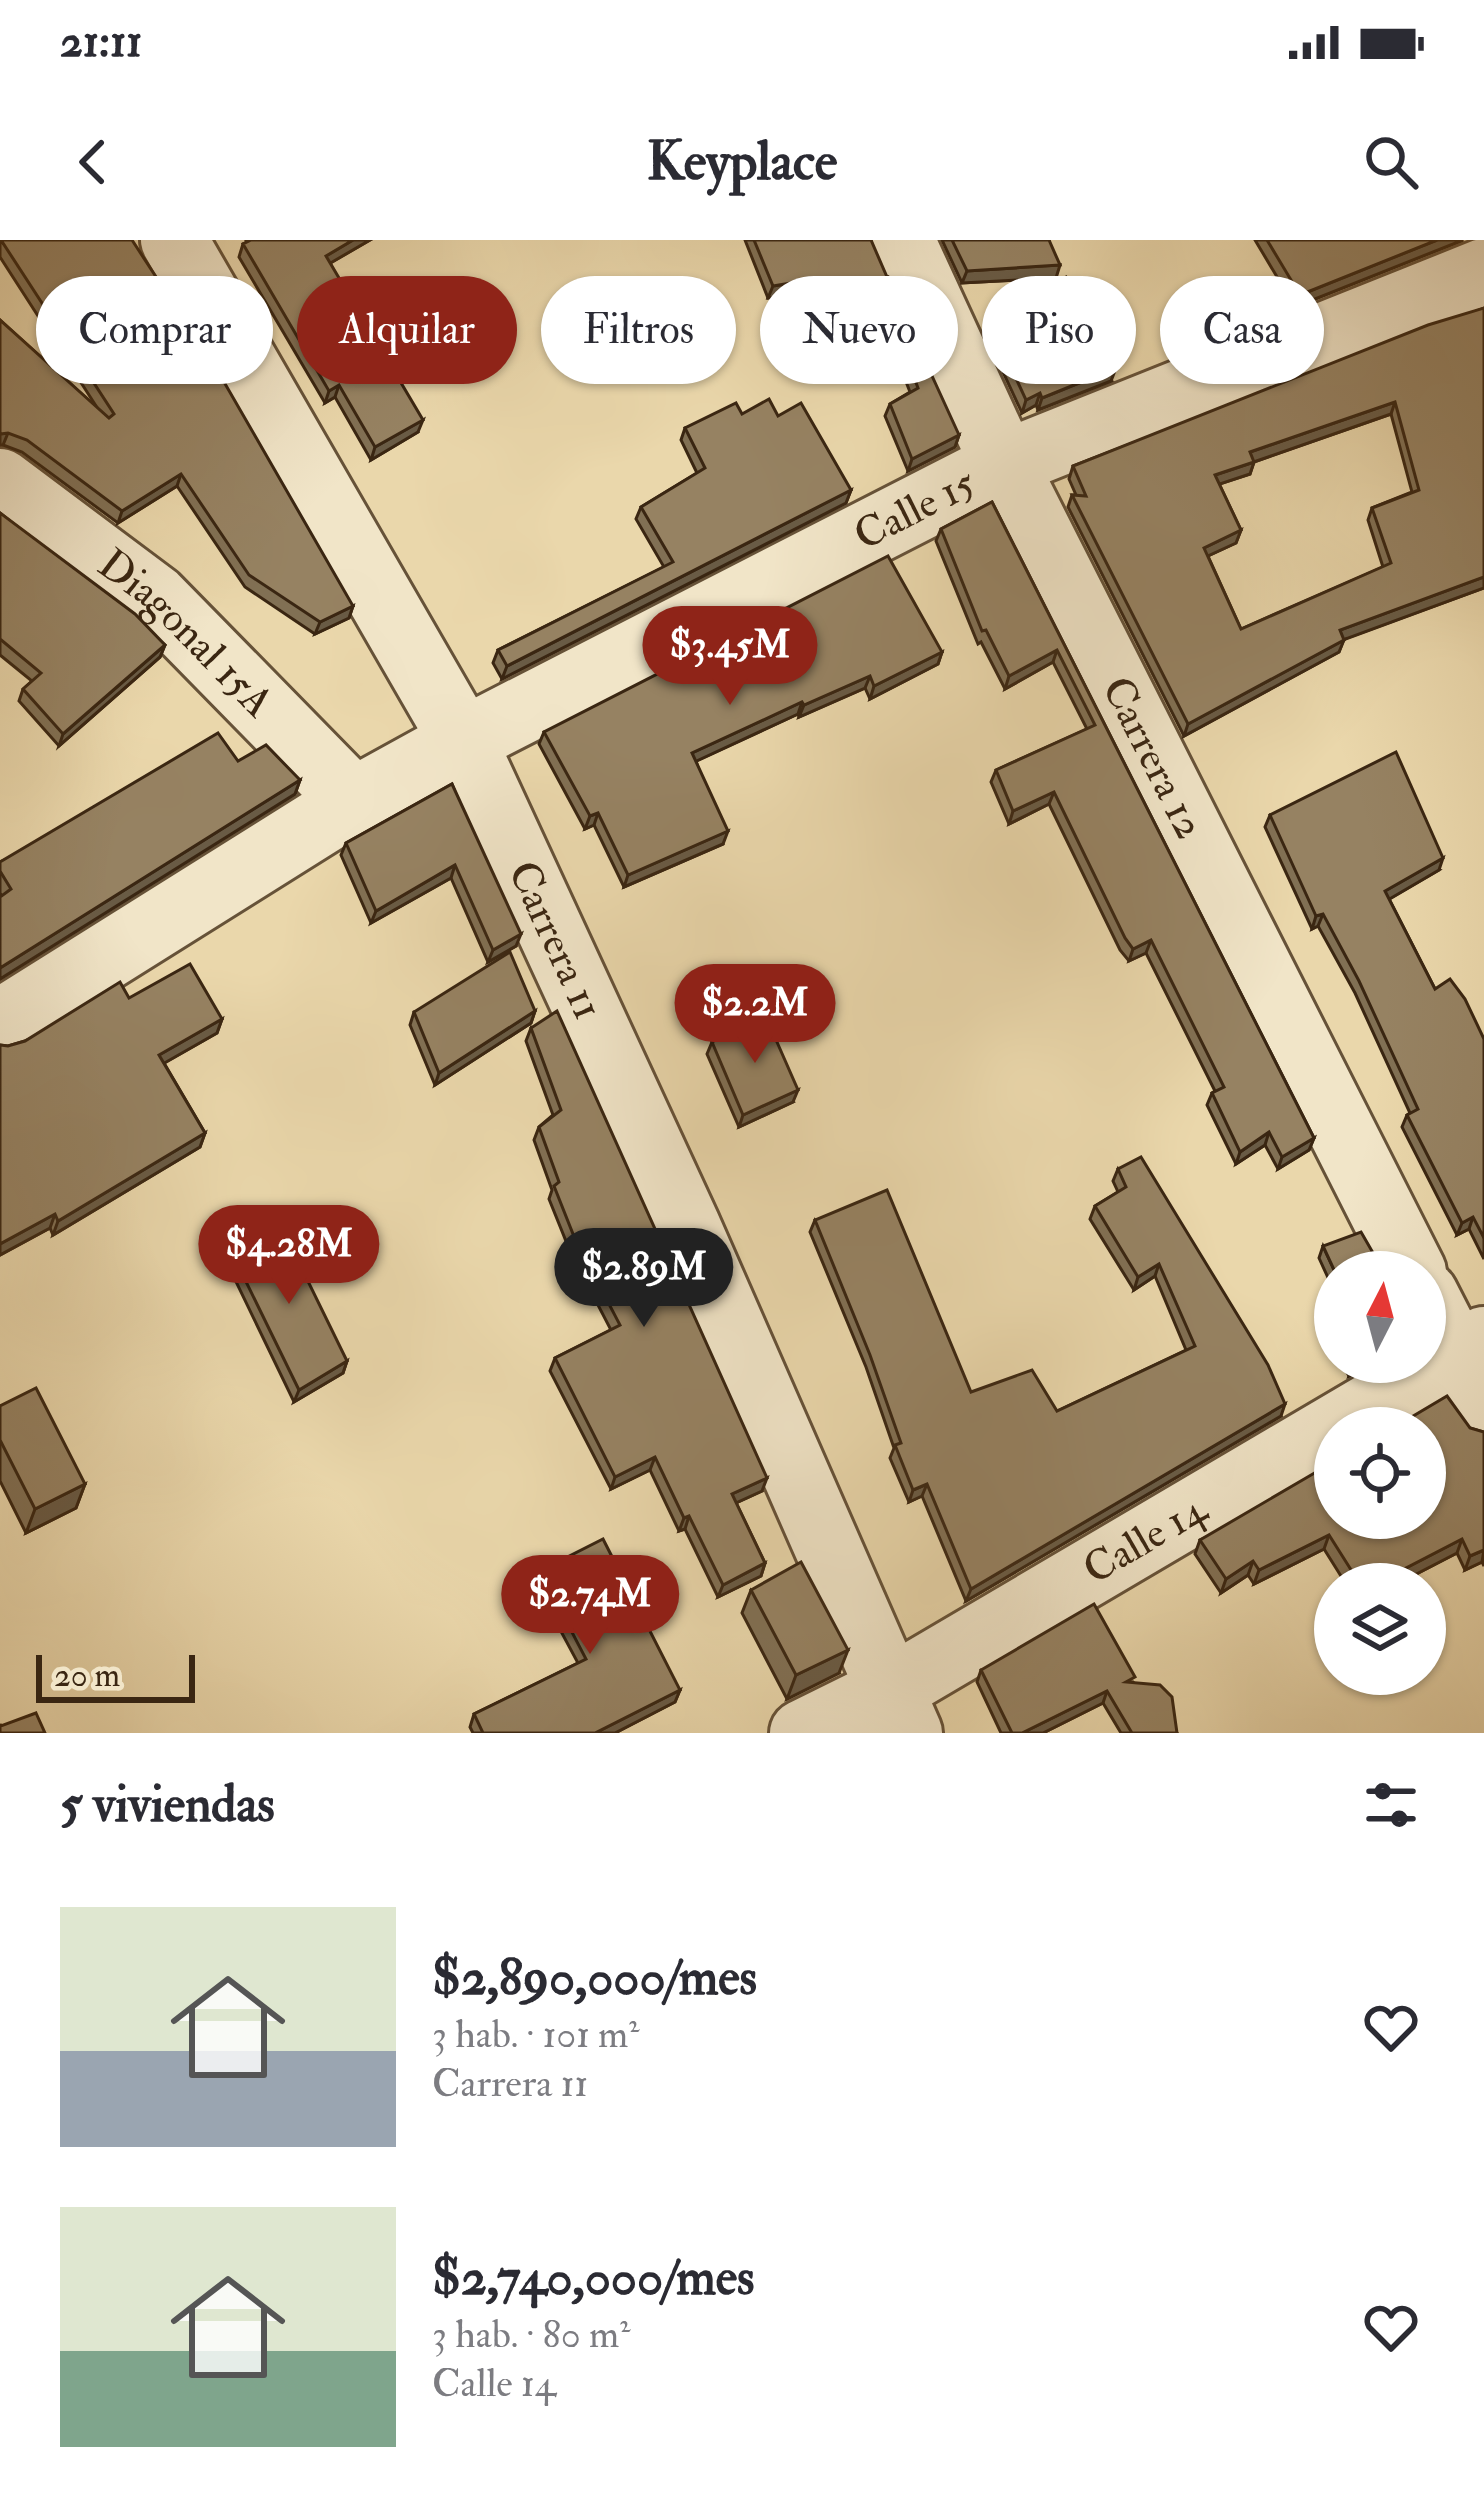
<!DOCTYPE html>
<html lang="es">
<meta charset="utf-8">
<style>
:root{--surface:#fff;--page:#f7f7f7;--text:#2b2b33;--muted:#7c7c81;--accent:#8f2418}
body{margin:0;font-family:"IM FELL Double Pica",serif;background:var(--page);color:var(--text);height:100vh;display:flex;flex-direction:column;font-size:45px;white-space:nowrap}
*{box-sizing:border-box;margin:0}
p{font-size:39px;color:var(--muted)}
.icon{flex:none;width:66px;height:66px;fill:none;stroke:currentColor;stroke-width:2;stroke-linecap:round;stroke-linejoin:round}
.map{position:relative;height:1493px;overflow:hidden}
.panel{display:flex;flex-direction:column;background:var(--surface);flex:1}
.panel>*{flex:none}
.top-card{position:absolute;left:36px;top:36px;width:1413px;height:108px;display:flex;gap:24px}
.needle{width:78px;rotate:6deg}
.tools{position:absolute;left:1314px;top:1011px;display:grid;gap:24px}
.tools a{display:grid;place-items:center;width:132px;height:132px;border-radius:50%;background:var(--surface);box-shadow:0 3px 9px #0004;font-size:60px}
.scale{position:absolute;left:36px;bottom:30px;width:159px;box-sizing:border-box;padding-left:12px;border:6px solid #3a2612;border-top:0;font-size:33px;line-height:42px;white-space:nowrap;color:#3a2612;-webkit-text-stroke:9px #f1e5c8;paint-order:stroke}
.price{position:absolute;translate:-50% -102px;padding:0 27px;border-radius:42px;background:var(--accent);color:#fff;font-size:39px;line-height:78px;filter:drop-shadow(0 3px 6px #0008)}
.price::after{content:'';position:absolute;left:50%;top:72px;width:36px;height:27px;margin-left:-18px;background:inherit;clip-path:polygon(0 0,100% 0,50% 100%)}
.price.selected{background:#222;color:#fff}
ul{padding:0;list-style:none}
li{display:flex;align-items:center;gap:36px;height:300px;padding:0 60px}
li span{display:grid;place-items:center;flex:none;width:336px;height:240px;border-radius:0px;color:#555}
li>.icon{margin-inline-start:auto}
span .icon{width:144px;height:144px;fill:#fffc;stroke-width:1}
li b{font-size:51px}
h2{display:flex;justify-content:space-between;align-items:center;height:144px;padding:0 60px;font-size:51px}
.tag{padding:0 42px;border-radius:54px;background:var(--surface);box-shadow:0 3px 9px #0004;font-size:42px;line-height:108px}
.tag.selected{background:var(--accent);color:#fff}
.status{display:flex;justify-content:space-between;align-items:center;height:84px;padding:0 60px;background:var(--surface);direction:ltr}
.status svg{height:33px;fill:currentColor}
header{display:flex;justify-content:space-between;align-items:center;height:156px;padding:0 60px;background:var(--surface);font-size:54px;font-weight:700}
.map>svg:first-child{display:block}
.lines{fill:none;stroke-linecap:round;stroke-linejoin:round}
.minor-casing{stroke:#665238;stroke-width:72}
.minor{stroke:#f1e5c8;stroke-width:66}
.wall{fill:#817054;stroke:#3a2612;stroke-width:3;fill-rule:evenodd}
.shaded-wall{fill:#695b45;stroke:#3a2612;stroke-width:3}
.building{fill:#968262;stroke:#3a2612;stroke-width:3;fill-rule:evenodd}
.labels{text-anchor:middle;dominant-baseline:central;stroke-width:12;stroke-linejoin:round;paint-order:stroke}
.street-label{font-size:42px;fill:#3a2612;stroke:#f1e5c8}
</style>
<div class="status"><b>21:11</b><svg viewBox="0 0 49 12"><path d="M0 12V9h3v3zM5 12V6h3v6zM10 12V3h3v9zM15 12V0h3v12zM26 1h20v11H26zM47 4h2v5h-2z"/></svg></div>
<header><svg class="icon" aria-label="back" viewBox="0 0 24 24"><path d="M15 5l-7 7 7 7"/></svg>Keyplace<svg class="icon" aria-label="search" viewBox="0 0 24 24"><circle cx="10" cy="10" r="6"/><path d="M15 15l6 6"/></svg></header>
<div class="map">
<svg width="1484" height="1493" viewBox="0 0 1484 1493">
<rect width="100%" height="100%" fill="#ead7ab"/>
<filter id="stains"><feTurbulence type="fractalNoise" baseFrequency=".00167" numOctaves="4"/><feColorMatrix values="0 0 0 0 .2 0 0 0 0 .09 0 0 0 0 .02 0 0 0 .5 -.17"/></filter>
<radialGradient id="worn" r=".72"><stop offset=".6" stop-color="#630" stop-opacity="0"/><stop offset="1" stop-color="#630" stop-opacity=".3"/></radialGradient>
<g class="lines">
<defs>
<g id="minor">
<path id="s1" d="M 174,0 L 463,501 L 687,986 L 909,1493"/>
<path id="s2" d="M 901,0 L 1004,224 L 1413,1032"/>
<path id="s3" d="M 0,242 L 155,358 L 354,561"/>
<path id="s4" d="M 0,783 L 354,561 L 463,501 L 1004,224 L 1484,32"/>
<path d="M 1425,1055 L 1484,1170"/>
<path id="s5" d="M 803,1493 L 888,1451 L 1484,1100"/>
</g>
</defs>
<use href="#minor" class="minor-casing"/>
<use href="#minor" class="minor"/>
</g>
<g class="wall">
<path d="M 0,0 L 353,366 L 349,378 L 315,394 L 245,347 L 177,246 L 118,283 L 22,212 L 3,205 L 0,80 L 98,169 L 0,17 Z"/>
<path d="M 246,0 L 370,0 L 330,23 L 418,192 L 371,220 L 335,157 L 325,163 L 239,17 L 243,4 L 248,2 Z"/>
<path d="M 745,0 L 871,0 L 882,49 L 794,64 L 793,55 L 768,58 Z"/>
<path d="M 942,0 L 1049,0 L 1056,38 L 962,43 Z"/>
<path d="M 1255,0 L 1463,0 L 1295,67 Z"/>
<path d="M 1484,68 L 1484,348 L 1344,399 L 1339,412 L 1184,496 L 1068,267 L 1072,255 L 1076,255 L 1069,239 L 1073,226 ZM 1391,174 L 1412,252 L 1372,268 L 1368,280 L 1383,327 L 1241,389 L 1208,316 L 1236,303 L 1241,290 L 1219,244 L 1250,234 L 1254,222 Z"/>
<path d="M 988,78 L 1111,141 L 1038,170 L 1036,165 L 1022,173 L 984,91 Z"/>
<path d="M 908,121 L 959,195 L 955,207 L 908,231 L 885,176 L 890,164 L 910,152 L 903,134 Z"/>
<path d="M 742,174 L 778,176 L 851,250 L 846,263 L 502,439 L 493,423 L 498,410 L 664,327 L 636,279 L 641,267 L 697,233 L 681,200 L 685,188 Z"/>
<path d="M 992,262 L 1314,898 L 1309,910 L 1278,929 L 1265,905 L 1236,924 L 1207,865 L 1212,853 L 1215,851 L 1146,713 L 1129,721 L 1120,710 L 1049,564 L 1009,584 L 991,542 L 996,530 L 1087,489 L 1053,422 L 1005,449 L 981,402 L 978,404 L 936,301 L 941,289 Z"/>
<path d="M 0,273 L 165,405 L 160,417 L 59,506 L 19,461 L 23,449 L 32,441 L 0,415 Z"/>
<path d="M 942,412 L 938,424 L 870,459 L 865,448 L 799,477 L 798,474 L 696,521 L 723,604 L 624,647 L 594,585 L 585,589 L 539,504 L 544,492 Z"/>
<path d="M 238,521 L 300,540 L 295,554 L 0,739 L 0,657 L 2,656 L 0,653 L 0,622 Z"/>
<path d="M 452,544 L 516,706 L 488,722 L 451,638 L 371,683 L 341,615 L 346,603 Z"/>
<path d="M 1270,575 L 1439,630 L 1389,659 L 1435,749 L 1484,799 L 1484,1019 L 1469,989 L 1457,995 L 1402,887 L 1407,875 L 1410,873 L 1355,753 L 1318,686 L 1312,689 L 1265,587 Z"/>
<path d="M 129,758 L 222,779 L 217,793 L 164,823 L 205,893 L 200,907 L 53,995 L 50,988 L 0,1015 L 0,805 L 8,806 L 25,801 Z"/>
<path d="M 535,771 L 531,783 L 435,845 L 410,785 L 414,772 Z"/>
<path d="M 531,788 L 762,1251 L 736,1263 L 765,1323 L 761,1336 L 718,1357 L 685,1289 L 679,1291 L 650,1230 L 611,1249 L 550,1131 L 555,1118 L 611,1090 L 570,1011 L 549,959 L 552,950 L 534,900 L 539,887 L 553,875 L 526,801 Z"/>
<path d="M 712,802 L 793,862 L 739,887 L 707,814 Z"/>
<path d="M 1118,929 L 1281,1176 L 966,1361 L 922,1256 L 909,1262 L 890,1218 L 894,1208 L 866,1127 L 810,992 L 815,980 L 971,1152 L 1057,1171 L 1186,1110 L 1155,1036 L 1134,1050 L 1090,979 L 1095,966 L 1118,952 L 1113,941 Z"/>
<path d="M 1323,1006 L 1335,1032 L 1335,1053 L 1319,1018 Z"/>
<path d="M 232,1013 L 347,1121 L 343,1133 L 294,1162 L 228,1025 Z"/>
<path d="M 1335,1060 L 1335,1112 L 1323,1091 L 1327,1079 L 1335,1075 L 1332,1069 Z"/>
<path d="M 1341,1122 L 1373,1122 L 1349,1136 Z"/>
<path d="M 0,1166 L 85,1244 L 76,1268 L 26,1293 L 0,1241 Z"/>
<path d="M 1470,1188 L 1484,1192 L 1484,1326 L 1482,1322 L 1465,1330 L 1457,1313 L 1397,1344 L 1346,1344 L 1324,1309 L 1254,1344 L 1248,1335 L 1221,1353 L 1195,1314 L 1200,1300 Z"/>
<path d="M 540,1331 L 680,1450 L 675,1462 L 615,1493 L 473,1493 L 470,1487 L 474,1474 L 578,1423 L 535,1343 Z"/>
<path d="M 751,1350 L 839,1433 L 787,1459 L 742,1373 Z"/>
<path d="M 981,1430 L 1133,1442 L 1177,1493 L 1121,1493 L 1103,1463 L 1043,1493 L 1001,1493 L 977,1442 Z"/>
</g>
<g class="shaded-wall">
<path d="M 353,0 L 370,0 L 322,28 L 326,16 Z"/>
<path d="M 1437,0 L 1463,0 L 1295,67 L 1300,55 Z"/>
<path d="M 1060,25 L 1056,38 L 962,43 L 967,31 Z"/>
<path d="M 887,37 L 882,49 L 794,64 L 799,51 Z"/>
<path d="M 797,42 L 793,55 L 768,58 L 773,46 Z"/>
<path d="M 1116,128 L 1111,141 L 1038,170 L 1042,158 Z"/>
<path d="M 339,145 L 335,157 L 325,163 L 329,151 Z"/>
<path d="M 1040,153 L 1036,165 L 1022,173 L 1026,160 Z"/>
<path d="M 1395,162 L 1391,174 L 1245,225 L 1250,212 Z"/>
<path d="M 423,180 L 418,192 L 371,220 L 375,207 Z"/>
<path d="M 8,193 L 3,205 L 0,205 L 0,194 Z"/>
<path d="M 959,195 L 955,207 L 908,231 L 912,219 Z"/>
<path d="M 1254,222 L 1250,234 L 1211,247 L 1215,235 Z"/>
<path d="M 181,234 L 177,246 L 118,283 L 122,271 Z"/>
<path d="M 851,250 L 846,263 L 502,439 L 507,426 Z"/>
<path d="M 1241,290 L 1236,303 L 1199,320 L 1204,308 Z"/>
<path d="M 1484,337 L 1484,348 L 1335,403 L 1340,390 Z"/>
<path d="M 353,366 L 349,378 L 315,394 L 320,382 Z"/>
<path d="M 1344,400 L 1339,412 L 1184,496 L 1188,484 Z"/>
<path d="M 165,405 L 160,417 L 59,506 L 63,494 Z"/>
<path d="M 1057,410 L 1053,422 L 1005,449 L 1009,436 Z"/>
<path d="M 942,412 L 938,424 L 870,459 L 874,446 Z"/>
<path d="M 870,436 L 865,448 L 799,477 L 804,465 Z"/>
<path d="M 802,462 L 798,474 L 688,525 L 692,513 Z"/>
<path d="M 300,540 L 295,554 L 0,739 L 0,728 Z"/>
<path d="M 1054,552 L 1049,564 L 1009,584 L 1013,571 Z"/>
<path d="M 598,573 L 594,585 L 585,589 L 590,576 Z"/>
<path d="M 728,591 L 723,604 L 624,647 L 628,635 Z"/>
<path d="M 1443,618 L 1439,630 L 1381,664 L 1385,651 Z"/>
<path d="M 455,625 L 451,638 L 371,683 L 376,671 Z"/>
<path d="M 1323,674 L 1318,686 L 1312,689 L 1316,676 Z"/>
<path d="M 521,694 L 516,706 L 488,722 L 493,710 Z"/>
<path d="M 1151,700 L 1146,713 L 1129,721 L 1133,709 Z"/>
<path d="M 535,771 L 531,783 L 435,845 L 439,833 Z"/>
<path d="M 222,779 L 217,793 L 154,829 L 159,815 Z"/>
<path d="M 798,850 L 793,862 L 739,887 L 743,875 Z"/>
<path d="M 1269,892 L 1265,905 L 1236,924 L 1240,912 Z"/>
<path d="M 205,893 L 200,907 L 53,995 L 58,981 Z"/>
<path d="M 1314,898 L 1309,910 L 1278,929 L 1282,917 Z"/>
<path d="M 55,974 L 50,988 L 0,1015 L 0,1004 Z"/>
<path d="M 1473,977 L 1469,989 L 1457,995 L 1462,983 Z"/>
<path d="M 1159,1024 L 1155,1036 L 1134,1050 L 1138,1037 Z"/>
<path d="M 347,1121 L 343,1133 L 294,1162 L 299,1150 Z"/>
<path d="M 1356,1122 L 1373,1122 L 1349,1136 L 1353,1124 Z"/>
<path d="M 1285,1164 L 1281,1176 L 966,1361 L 971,1349 Z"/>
<path d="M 655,1217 L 650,1230 L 611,1249 L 615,1237 Z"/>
<path d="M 767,1238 L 762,1251 L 727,1267 L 732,1254 Z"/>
<path d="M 85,1244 L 76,1268 L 26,1293 L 35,1269 Z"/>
<path d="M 927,1244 L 922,1256 L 909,1262 L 913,1250 Z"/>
<path d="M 689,1276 L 685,1289 L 679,1291 L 684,1278 Z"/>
<path d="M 1329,1295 L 1324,1309 L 1254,1344 L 1259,1330 Z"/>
<path d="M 1462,1299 L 1457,1313 L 1397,1344 L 1375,1344 Z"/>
<path d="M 1484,1310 L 1482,1322 L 1465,1330 L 1470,1316 Z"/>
<path d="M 1253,1321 L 1248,1335 L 1221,1353 L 1226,1339 Z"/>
<path d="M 765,1323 L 761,1336 L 718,1357 L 723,1345 Z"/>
<path d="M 848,1410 L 839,1433 L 787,1459 L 796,1435 Z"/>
<path d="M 680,1450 L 675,1462 L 615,1493 L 595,1493 Z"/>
<path d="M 1107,1451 L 1103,1463 L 1043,1493 L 1022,1493 Z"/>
</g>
<g class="building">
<path d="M 1,0 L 132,0 L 220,135 L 353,366 L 320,382 L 249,335 L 181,234 L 122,271 L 27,200 L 8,193 L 0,194 L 0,80 L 109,178 L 114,174 Z"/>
<path d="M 251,0 L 353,0 L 326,16 L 423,180 L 375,207 L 339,145 L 329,151 L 243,4 Z"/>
<path d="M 754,0 L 871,0 L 887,37 L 799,51 L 797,42 L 773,46 Z"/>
<path d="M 952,0 L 1049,0 L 1060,25 L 967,31 Z"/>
<path d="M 1267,0 L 1437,0 L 1300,55 Z"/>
<path d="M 1066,37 L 1076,60 L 1089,56 L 1116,128 L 1042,158 L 1040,153 L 1026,160 L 988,78 Z"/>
<path d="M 1484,68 L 1484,337 L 1340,390 L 1344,400 L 1188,484 L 1072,255 L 1086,256 L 1073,226 L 1428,85 ZM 1395,162 L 1419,250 L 1372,268 L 1391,323 L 1241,389 L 1204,308 L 1241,290 L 1215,235 L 1254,222 L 1250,212 Z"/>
<path d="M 922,114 L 959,195 L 912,219 L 890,164 L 918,148 L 908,121 Z"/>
<path d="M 769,159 L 778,176 L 801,163 L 851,250 L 507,426 L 498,410 L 673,322 L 641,267 L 705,228 L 685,188 L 736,163 L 742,174 Z"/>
<path d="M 992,262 L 1314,898 L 1282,917 L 1269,892 L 1240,912 L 1212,853 L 1224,847 L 1151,700 L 1133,709 L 1125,698 L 1054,552 L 1013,571 L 996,530 L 1095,485 L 1057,410 L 1009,436 L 986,390 L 982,391 L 941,289 Z"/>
<path d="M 0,273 L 135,374 L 165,405 L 63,494 L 23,449 L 41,433 L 0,399 Z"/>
<path d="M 888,316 L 942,412 L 874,446 L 870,436 L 804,465 L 802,462 L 692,513 L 728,591 L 628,635 L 598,573 L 590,576 L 544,492 Z"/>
<path d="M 218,493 L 238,521 L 266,505 L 300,540 L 0,728 L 0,657 L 11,649 L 0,631 L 0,622 Z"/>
<path d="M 1396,512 L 1443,618 L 1385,651 L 1435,749 L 1450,739 L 1465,759 L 1484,799 L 1484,998 L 1473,977 L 1462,983 L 1407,875 L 1418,869 L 1359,741 L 1323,674 L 1316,676 L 1270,575 Z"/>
<path d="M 452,544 L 521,694 L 493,710 L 455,625 L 376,671 L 346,603 Z"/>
<path d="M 510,712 L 535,771 L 439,833 L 414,772 Z"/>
<path d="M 190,724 L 222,779 L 159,815 L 205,893 L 58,981 L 55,974 L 0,1004 L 0,805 L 8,806 L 25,801 L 120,742 L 129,758 Z"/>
<path d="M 557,771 L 767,1238 L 732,1254 L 765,1323 L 723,1345 L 689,1276 L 684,1278 L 655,1217 L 615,1237 L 555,1118 L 620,1085 L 575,999 L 554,946 L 559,942 L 539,887 L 561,870 L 531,788 Z"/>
<path d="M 766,777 L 798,850 L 743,875 L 712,802 Z"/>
<path d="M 1141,917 L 1268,1125 L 1285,1164 L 971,1349 L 927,1244 L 913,1250 L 895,1205 L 901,1203 L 870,1115 L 815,980 L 887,950 L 971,1152 L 1032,1130 L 1057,1171 L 1195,1106 L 1159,1024 L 1138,1037 L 1095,966 L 1126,947 L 1118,929 Z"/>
<path d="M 280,984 L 347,1121 L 299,1150 L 232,1013 Z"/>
<path d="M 1361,992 L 1384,1032 L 1335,1032 L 1323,1006 Z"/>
<path d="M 1335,1075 L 1335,1092 L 1327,1079 Z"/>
<path d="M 36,1148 L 85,1244 L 35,1269 L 0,1200 L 0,1166 Z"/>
<path d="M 1447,1156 L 1470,1188 L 1484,1192 L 1484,1310 L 1470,1316 L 1462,1299 L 1375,1344 L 1360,1344 L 1329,1295 L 1259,1330 L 1253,1321 L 1226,1339 L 1200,1300 L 1335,1221 L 1335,1278 L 1425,1278 L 1425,1188 L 1393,1188 Z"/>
<path d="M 603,1299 L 680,1450 L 595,1493 L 483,1493 L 474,1474 L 586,1419 L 540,1331 Z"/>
<path d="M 801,1322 L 848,1410 L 796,1435 L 751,1350 Z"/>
<path d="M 1094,1364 L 1135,1437 L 1126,1442 L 1160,1445 L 1172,1457 L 1177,1493 L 1132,1493 L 1107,1451 L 1022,1493 L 1012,1493 L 981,1430 Z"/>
<path d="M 36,1473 L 45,1493 L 0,1493 L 0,1484 L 1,1486 Z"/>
</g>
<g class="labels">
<g class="street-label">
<text stroke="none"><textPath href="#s4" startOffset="1050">Calle 15</textPath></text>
<text stroke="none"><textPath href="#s3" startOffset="240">Diagonal 15A</textPath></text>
<text stroke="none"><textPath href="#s2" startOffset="576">Carrera 12</textPath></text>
<text stroke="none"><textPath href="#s1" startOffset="798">Carrera 11</textPath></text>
<text stroke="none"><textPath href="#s5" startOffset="393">Calle 14</textPath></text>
</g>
</g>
<rect width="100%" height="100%" filter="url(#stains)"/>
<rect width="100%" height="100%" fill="url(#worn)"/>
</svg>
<div class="tools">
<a><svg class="needle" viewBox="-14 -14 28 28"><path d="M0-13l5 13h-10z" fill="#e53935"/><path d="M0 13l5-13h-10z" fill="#7c7c81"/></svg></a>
<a><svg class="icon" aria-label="locate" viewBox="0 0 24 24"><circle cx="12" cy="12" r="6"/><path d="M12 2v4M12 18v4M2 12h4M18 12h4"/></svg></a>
<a><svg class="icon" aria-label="layers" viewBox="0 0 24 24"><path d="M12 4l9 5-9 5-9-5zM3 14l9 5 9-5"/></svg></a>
</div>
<div class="scale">20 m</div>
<b class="price" style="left:730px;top:468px">$3.45M</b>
<b class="price" style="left:755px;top:826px">$2.2M</b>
<b class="price" style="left:289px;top:1067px">$4.28M</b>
<b class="price selected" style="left:644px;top:1090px">$2.89M</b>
<b class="price" style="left:590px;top:1417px">$2.74M</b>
<div class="top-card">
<a class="tag">Comprar</a>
<a class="tag selected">Alquilar</a>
<a class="tag">Filtros</a>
<a class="tag">Nuevo</a>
<a class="tag">Piso</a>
<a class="tag">Casa</a>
</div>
</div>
<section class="panel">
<h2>5 viviendas<svg class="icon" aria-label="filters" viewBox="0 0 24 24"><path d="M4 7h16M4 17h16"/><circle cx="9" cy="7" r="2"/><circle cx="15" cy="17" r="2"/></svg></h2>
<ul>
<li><span style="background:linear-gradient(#dfe7d0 60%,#9aa5b1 0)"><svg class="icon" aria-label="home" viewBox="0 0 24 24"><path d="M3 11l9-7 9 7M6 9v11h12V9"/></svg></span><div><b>$2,890,000/mes</b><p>3 hab. · 101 m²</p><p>Carrera 11</p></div><svg class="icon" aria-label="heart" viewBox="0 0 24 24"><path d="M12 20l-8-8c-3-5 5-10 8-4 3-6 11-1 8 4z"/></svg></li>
<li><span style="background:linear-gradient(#dfe7d0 60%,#7fa58c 0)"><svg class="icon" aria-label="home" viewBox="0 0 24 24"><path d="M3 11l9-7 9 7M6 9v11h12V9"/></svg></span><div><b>$2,740,000/mes</b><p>3 hab. · 80 m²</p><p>Calle 14</p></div><svg class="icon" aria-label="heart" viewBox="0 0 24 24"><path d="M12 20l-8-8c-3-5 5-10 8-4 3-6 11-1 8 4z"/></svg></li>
</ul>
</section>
